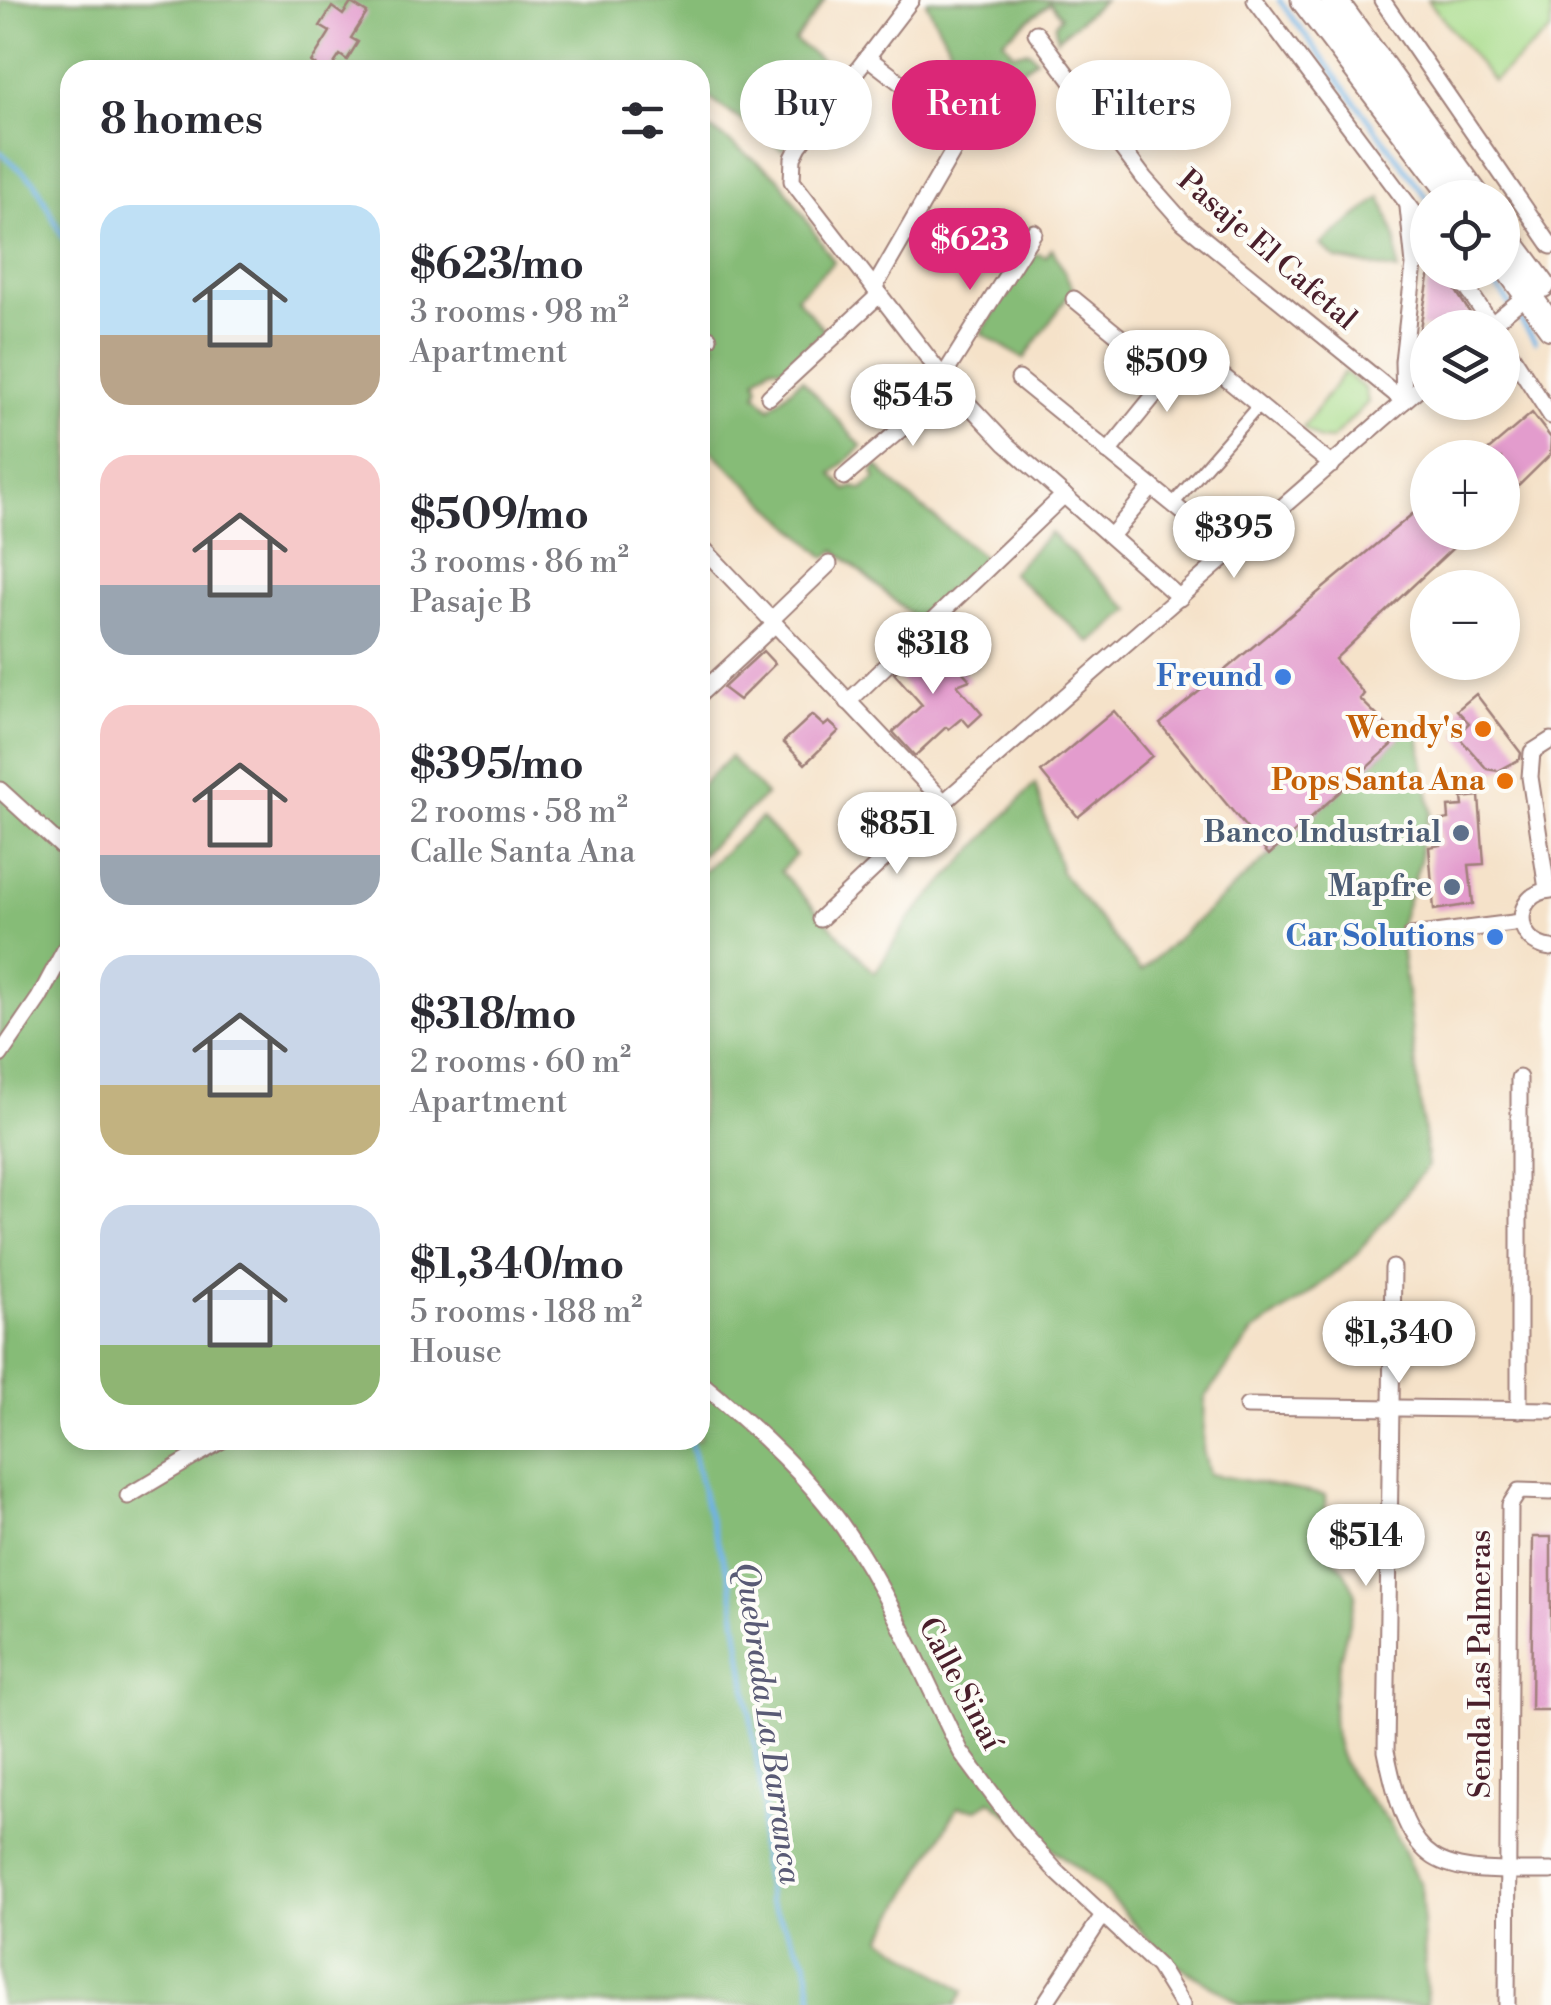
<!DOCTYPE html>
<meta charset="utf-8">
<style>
:root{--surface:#fff;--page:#f2f2f3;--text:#2b2b33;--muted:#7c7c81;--accent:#db2777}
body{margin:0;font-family:"Libre Bodoni",serif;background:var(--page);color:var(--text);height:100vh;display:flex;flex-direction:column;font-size:38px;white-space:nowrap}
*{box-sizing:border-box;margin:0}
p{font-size:32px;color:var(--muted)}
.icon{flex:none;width:55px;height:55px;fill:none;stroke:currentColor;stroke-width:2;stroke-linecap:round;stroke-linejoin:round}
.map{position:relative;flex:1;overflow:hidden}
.panel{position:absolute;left:60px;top:60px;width:650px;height:1390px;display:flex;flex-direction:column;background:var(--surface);border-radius:30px;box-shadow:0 5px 15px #0003}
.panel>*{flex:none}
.top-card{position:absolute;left:740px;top:60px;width:660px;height:90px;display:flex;gap:20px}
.fabs{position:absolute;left:1410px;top:180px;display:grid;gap:20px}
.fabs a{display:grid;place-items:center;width:110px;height:110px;border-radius:50%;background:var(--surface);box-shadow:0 5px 15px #0003;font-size:50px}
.price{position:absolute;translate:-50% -85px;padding:0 22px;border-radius:35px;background:#fff;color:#222;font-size:32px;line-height:65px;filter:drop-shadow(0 2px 5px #0008)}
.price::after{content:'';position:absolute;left:50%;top:60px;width:30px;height:22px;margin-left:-15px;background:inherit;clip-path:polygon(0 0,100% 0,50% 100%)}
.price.on{background:var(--accent);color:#fff}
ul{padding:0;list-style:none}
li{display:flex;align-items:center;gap:30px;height:250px;padding:0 40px}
li span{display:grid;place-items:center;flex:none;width:280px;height:200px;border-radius:30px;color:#555}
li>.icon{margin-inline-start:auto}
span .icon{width:120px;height:120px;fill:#fffc;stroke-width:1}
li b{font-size:42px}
h2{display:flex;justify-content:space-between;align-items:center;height:120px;padding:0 40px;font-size:42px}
.chip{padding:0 35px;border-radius:45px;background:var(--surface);box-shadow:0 5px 15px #0003;font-size:35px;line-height:90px}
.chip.on{background:var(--accent);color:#fff}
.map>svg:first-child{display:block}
.green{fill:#a8dc8b;stroke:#797e5b;stroke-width:2.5}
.forest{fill:#86bc77;stroke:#686e51;stroke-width:2.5}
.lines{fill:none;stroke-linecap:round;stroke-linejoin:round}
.stream{stroke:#70b2e4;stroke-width:5}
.building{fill:#e39ccd}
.pedestrian-casing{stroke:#a0807a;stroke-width:15}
.minor-casing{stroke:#a0807a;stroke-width:19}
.trunk-casing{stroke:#a0807a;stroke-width:29}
.pedestrian{stroke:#fff;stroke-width:11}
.minor{stroke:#fff;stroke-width:15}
.trunk{stroke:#fff;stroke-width:25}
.shop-dot{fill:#3f7fe0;stroke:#fdfcf7;stroke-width:4}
.food-dot{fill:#e8710a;stroke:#fdfcf7;stroke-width:4}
.service-dot{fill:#5c6f8a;stroke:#fdfcf7;stroke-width:4}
.labels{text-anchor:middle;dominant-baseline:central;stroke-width:8;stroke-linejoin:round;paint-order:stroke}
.street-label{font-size:30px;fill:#4a1f2b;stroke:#fdfcf7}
.shop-label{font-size:30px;font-weight:bold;fill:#366cbe;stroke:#fdfcf7;text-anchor:end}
.food-label{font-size:30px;font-weight:bold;fill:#c56008;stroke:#fdfcf7;text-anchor:end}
.service-label{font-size:30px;font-weight:bold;fill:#4e5e75;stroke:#fdfcf7;text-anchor:end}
.water-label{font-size:32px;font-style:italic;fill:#595a75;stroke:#fdfcf7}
</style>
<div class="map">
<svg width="1551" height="2005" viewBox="0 0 1551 2005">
<rect width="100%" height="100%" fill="#fdfcf7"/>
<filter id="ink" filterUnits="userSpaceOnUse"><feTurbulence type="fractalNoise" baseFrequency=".01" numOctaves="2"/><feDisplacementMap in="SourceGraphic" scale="20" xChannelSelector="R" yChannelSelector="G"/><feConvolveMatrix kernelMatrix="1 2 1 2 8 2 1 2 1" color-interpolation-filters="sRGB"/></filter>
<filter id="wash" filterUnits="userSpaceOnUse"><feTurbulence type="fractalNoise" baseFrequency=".0048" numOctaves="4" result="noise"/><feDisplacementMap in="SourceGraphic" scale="40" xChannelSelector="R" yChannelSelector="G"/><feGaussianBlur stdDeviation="2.25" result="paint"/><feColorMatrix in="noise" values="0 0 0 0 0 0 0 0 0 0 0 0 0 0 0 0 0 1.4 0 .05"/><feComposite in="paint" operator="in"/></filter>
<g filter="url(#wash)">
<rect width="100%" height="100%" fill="#f5e2c9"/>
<g class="green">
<path d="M 1428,0 L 1551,0 L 1551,31 L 1493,81 Z"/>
<path d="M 1344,372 L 1365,389 L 1368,402 L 1331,440 L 1319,439 L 1303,428 Z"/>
</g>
<g class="forest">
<path d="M 0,0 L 825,0 L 795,41 L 841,74 L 783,150 L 706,96 L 700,103 L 700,70 L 70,70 L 70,1440 L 700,1440 L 700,874 L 761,818 L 796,855 L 780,871 L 875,973 L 909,919 L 1035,784 L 1061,872 L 1141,971 L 1417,722 L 1431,812 L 1420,844 L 1420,861 L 1399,928 L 1428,1166 L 1355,1256 L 1305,1297 L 1254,1331 L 1205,1398 L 1203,1450 L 1209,1474 L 1325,1495 L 1327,1551 L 1342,1567 L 1356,1594 C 1344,1650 1317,1714 1346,1768 C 1357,1788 1376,1803 1389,1823 C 1401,1840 1409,1870 1421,1883 L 1427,2005 L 1242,2005 L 1163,1955 L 1098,1884 L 990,1800 L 978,1809 L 958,1807 L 882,1938 L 964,1991 L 956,2005 L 0,2005 Z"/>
<path d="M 928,0 L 1104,0 L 1057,39 L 1055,25 L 1061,16 L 1050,3 L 1003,40 L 1013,53 L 1029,51 L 1036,59 L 978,102 L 926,2 Z"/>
<path d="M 700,129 L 714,131 L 778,177 L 834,262 L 796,297 L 825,331 L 783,368 L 771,366 L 756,379 L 759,387 L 756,394 L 770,408 L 802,379 L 862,447 L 832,474 L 846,490 L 854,487 L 862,490 L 876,479 L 873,473 L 876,465 L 905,494 L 984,557 L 916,619 L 835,550 L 826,558 L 700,440 L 700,361 L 716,346 L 700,327 Z"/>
<path d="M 1381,197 L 1396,238 L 1398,271 L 1336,259 L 1321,245 Z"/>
<path d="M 1052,248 L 1073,289 L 1024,359 L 981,333 L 1027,260 L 1038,254 L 1046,257 Z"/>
<path d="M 1050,533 L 1131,610 L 1091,643 L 1011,573 Z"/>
<path d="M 730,757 L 766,795 L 700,856 L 700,786 Z"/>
</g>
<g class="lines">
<g class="stream">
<path d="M 1279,0 L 1428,199"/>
<path d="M 0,152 L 35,182 L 70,251"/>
<path d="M 1482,272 L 1501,292 L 1535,341"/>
<path d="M 690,1440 L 706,1506 L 731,1582 L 764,1808 L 760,1846 L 769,1901 L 806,1960 L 814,2005"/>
</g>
</g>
<g id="blocks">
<g class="building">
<path d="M 351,3 L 367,13 L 351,38 L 358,42 L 347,60 L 340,55 L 330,70 L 322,70 L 311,62 L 330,32 L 320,26 L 332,7 L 343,15 Z"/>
<path d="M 1430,272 L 1444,272 L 1470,313 L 1471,328 L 1420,328 Z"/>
<path d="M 1532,413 L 1551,438 L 1550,455 L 1502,502 L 1502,458 L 1479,458 Z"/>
<path d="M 1428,501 L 1428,532 L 1470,532 L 1335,659 L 1364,694 L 1360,699 L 1400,738 L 1269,855 L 1160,724 Z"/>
<path d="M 932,638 L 970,680 L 957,685 L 982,714 L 969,726 L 962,718 L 949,729 L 946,727 L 915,756 L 893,732 L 922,705 L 894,673 Z"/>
<path d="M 763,651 L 775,664 L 739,700 L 723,688 Z"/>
<path d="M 1476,694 L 1521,753 L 1520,759 L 1498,771 L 1487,769 L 1457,735 L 1469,723 L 1457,710 Z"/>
<path d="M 1114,711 L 1152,756 L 1078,817 L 1041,772 Z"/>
<path d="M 812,715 L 824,726 L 829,722 L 839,731 L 805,764 L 783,742 Z"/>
<path d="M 1479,796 L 1484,864 L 1469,865 L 1473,904 L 1434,910 L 1429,847 L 1441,845 L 1438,821 L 1449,819 L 1448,807 L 1463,806 L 1462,798 Z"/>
<path d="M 1533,1537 L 1551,1537 L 1551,1710 L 1531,1710 Z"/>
</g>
</g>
</g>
<g filter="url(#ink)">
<use href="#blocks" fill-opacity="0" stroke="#a0807a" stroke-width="2.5"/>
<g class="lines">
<defs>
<path id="pedestrian" d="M 1173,504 L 1259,405"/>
<g id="minor">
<path d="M 911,0 L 799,146 L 793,158 L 792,181 L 943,377 L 1006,444 L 1180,598"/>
<path d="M 1255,0 L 1428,231"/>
<path d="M 1382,0 L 1551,246"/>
<path d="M 1036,33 L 1144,178 L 1183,222 L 1404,401"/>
<path d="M 867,57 L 936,110"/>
<path d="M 1456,272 L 1494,328"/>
<path d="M 874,288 L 956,146"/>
<path d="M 1074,299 L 1169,377"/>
<path d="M 1487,328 L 1528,294"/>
<path d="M 1502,340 L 1551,416"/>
<path d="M 700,347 L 709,338"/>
<path d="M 943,377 L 1034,232"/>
<path d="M 1019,379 L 1206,531"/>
<path d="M 769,397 L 879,295"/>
<path d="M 1404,401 L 1403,361 L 1414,265 L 1408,207"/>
<path d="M 1108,452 L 1191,350 L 1332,465"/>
<path d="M 844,477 L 952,386"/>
<path d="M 1111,536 L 1152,487"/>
<path d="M 700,545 L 944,802"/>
<path d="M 771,620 L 829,564"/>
<path d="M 700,694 L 775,624"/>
<path d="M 848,702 L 1064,495"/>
<path d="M 0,790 L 70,854"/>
<path d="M 1547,889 L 1530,777 L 1532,752 L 1551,740"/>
<path d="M 1551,890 C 1512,893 1513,944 1551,948"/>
<path d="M 820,919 L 944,802 L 1428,380"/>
<path d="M 1411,936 L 1521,922"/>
<path d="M 0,1055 L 39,998 L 70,940"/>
<path d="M 1519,1078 L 1519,1410"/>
<path d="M 1393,1268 L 1386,1751 C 1411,1873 1434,1872 1551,1871"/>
<path d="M 700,1382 C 744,1419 790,1459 826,1504 C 884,1577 920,1670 961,1752 L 1019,1830 L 1057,1872 L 1158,1966 L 1182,2005"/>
<path d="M 1247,1406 L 1551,1410"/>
<path d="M 128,1496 L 222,1440"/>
<path d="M 1044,2005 L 1103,1915"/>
<path d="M 1507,2005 L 1510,1505 L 1519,1491 L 1551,1492"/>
</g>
<g id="trunk">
<path d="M 1304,0 L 1455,198"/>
<path d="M 1334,0 L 1478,198"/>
<path d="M 1502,231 L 1542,285"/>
<path d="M 1502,260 L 1551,327"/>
</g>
</defs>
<use href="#pedestrian" class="pedestrian-casing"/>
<use href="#minor" class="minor-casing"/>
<use href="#trunk" class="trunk-casing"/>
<use href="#pedestrian" class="pedestrian"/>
<use href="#minor" class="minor"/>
<use href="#trunk" class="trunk"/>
</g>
</g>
<g class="shop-dot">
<circle cx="1283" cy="677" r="10"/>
<circle cx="1495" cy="937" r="10"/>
</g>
<g class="food-dot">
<circle cx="1483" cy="729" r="10"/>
<circle cx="1505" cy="781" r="10"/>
</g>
<g class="service-dot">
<circle cx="1461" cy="833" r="10"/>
<circle cx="1452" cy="887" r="10"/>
</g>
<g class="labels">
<g class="street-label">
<text transform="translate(1267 250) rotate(41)">Pasaje El Cafetal</text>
<text transform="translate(1481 1664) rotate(-90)">Senda Las Palmeras</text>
<text transform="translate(960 1684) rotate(62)">Calle Sinaí</text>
</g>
<g class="shop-label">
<text x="1263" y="677">Freund</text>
<text x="1475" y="937">Car Solutions</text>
</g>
<g class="food-label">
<text x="1463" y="729">Wendy's</text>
<text x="1485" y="781">Pops Santa Ana</text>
</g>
<g class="service-label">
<text x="1441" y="833">Banco Industrial</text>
<text x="1432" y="887">Mapfre</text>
</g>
<g class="water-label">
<text transform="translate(768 1723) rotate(82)">Quebrada La Barranca</text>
</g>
</g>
</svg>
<div class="fabs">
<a><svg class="icon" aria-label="locate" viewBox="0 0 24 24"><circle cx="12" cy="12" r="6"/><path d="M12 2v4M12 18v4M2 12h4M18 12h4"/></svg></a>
<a><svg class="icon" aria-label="layers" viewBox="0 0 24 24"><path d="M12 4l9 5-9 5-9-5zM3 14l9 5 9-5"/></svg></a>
<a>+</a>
<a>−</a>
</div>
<b class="price on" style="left:970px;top:293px">$623</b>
<b class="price" style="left:1167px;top:415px">$509</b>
<b class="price" style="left:913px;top:449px">$545</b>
<b class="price" style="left:1234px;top:581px">$395</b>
<b class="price" style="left:933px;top:697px">$318</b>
<b class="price" style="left:897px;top:877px">$851</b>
<b class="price" style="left:1399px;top:1386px">$1,340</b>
<b class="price" style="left:1366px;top:1589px">$514</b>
<div class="top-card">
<a class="chip">Buy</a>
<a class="chip on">Rent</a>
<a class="chip">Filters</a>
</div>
<section class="panel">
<h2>8 homes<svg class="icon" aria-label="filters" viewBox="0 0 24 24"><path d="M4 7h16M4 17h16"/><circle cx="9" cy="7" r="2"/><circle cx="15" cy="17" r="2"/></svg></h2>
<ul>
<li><span style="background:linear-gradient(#bfe0f5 65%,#b9a48a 0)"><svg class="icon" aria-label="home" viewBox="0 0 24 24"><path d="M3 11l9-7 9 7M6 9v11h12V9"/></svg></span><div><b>$623/mo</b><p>3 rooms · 98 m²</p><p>Apartment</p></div></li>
<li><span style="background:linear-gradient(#f6c9c9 65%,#9aa5b1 0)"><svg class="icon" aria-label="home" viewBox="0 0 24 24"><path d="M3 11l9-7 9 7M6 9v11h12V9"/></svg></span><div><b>$509/mo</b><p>3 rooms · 86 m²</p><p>Pasaje B</p></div></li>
<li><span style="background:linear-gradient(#f6c9c9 75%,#9aa5b1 0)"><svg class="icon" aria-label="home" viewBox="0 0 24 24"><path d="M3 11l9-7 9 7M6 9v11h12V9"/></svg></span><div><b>$395/mo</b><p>2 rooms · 58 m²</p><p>Calle Santa Ana</p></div></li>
<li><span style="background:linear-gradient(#c9d6e8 65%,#c2b280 0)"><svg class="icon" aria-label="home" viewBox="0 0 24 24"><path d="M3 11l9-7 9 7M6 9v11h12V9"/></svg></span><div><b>$318/mo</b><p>2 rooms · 60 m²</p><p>Apartment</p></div></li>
<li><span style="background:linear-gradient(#c9d6e8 70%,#8fb573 0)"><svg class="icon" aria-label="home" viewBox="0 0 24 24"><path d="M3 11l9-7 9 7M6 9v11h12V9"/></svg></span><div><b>$1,340/mo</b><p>5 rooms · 188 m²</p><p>House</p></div></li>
</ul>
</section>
</div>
